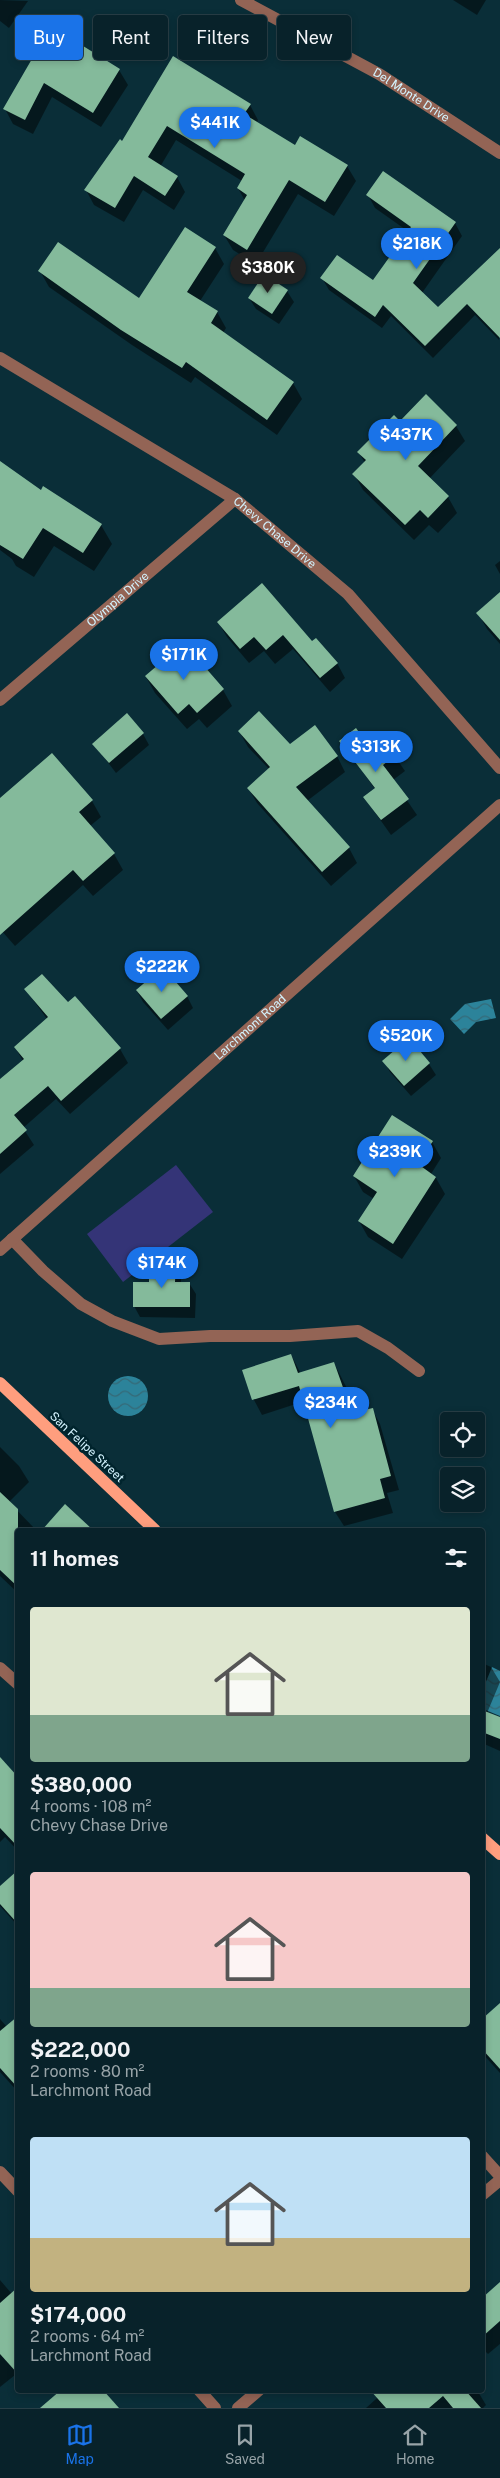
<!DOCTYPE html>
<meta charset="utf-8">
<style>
:root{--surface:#08222a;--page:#112a32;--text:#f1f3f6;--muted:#98a4a8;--line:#293f47;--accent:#1a73e8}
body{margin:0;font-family:"Public Sans",sans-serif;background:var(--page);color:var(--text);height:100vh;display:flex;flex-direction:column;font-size:19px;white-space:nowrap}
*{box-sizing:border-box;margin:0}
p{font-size:16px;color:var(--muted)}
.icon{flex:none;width:28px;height:28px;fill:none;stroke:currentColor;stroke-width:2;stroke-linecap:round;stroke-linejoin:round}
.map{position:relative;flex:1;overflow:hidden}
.side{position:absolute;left:15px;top:1528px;width:470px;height:865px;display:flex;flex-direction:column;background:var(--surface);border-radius:5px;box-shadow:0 2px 8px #0003,0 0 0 1px var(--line)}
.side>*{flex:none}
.hud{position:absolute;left:15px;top:15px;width:470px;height:45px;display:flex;gap:10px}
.buttons{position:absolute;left:440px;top:1412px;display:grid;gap:10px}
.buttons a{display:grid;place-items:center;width:45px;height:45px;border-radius:5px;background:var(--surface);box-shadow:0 2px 8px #0003,0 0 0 1px var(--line);font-size:25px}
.price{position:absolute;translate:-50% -42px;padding:0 11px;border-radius:18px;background:var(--accent);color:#fff;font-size:16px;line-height:32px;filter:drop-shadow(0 1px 2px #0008)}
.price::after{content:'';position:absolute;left:50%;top:30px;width:15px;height:11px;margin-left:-8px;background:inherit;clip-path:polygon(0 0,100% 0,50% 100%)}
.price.selected{background:#222;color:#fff}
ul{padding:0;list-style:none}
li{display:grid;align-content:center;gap:10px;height:265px;padding:0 15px}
li span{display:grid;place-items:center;height:155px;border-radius:5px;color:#555}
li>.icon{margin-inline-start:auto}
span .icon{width:90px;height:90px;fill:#fffc;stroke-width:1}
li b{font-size:21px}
h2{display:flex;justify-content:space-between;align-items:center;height:60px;padding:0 15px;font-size:21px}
.chip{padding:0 18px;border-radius:5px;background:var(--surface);box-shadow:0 2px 8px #0003,0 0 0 1px var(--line);font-size:18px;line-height:45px}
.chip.selected{background:var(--accent);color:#fff}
.menu{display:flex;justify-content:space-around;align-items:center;height:70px;border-top:1px solid var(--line);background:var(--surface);font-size:14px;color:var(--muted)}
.menu a{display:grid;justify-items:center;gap:2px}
.menu .selected{color:var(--accent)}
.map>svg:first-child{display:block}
.green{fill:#343477}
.water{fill:url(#water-waves)}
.shadow{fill:#0007}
.building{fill:#84ba9b}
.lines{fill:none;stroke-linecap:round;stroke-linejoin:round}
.minor{stroke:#936455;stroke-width:12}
.major{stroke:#ff9e7e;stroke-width:12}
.labels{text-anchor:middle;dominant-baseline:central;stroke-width:5;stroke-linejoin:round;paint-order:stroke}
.street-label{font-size:12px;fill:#d3f3fe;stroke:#00242d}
</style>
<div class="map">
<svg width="500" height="2408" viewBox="0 0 500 2408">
<defs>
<pattern id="water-waves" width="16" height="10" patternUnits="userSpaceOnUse" patternTransform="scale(1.25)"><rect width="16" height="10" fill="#2c839a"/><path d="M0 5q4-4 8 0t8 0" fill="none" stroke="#356977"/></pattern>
</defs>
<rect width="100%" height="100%" fill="#0a2e38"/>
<path class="green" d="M 176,1165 L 213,1212 L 123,1282 L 87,1234 Z"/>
<g class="water">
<path d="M 491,999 L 496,1018 L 476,1022 L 464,1034 L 450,1019 L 465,1004 Z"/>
<circle cx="128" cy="1396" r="20"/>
<path d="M 492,1667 L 500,1671 L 500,1716 L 483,1709 L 483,1689 Z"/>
</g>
<g class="shadow">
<path d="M 0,0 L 28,1 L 9,28 L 0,21 Z"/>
<path d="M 453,0 L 486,0 L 477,15 Z"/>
<path d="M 52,28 L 119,70 L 128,85 L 101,127 L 52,97 L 33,134 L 13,124 L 5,109 Z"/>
<path d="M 174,58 L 250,105 L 258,120 L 257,122 L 295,147 L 347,166 L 356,181 L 334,216 L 298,194 L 256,264 L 233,250 L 224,235 L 245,201 L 238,188 L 242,181 L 176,140 L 160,167 L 177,177 L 185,192 L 174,210 L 143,190 L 124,222 L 94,205 L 86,190 L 123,142 Z"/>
<path d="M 384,173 L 455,223 L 462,236 L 422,293 L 438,308 L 500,261 L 499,340 L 475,315 L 433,358 L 391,316 L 382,328 L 329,290 L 322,278 L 373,282 L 409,232 L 375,208 L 368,195 Z"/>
<path d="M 215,248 L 224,264 L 200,301 L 217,312 L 226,328 L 223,333 L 293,383 L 302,399 L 277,435 L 195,377 L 191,383 L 132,345 L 49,287 L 40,271 L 140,300 Z"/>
<path d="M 287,291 L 294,302 L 279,324 L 256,309 L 249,298 Z"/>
<path d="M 400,422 L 456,426 L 465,441 L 429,479 L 448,497 L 457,513 L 438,533 L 429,525 L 414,540 L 363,490 L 354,474 L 365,463 L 359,453 Z"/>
<path d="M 0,463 L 41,492 L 101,525 L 112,544 L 94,571 L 54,546 L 34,577 L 16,566 L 12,559 L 0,550 Z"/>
<path d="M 500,561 L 500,574 L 495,565 Z"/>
<path d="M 261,585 L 312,643 L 337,663 L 345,678 L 330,692 L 293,649 L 275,664 L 264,651 L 249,663 L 227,637 L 218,622 Z"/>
<path d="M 500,593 L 500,644 L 487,629 L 478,613 Z"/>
<path d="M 184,644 L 223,690 L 232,706 L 207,728 L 199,719 L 187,729 L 155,693 L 146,677 Z"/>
<path d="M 239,731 L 290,746 L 337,756 L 345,772 L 307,801 L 349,848 L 357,863 L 331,886 L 257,803 L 248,788 L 269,769 L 248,747 Z"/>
<path d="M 143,734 L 149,745 L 116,773 L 94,744 Z"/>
<path d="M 383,739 L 405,771 L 393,780 L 417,815 L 391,835 L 364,797 L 375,789 L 341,741 L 370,749 Z"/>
<path d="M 52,755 L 92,801 L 101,817 L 90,826 L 114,854 L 123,870 L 93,896 L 83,885 L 15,946 L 0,929 L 0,821 Z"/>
<path d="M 26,990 L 68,1004 L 120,1049 L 128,1063 L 70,1114 L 56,1099 L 23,1128 L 34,1145 L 0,1174 L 0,1081 L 23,1061 L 15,1047 L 47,1019 Z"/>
<path d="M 137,991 L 187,996 L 193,1008 L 168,1030 L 143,1002 Z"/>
<path d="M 409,1040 L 429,1064 L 436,1075 L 411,1096 L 390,1072 L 384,1061 Z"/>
<path d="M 432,1142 L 441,1158 L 431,1174 L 436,1178 L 445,1194 L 402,1259 L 368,1237 L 359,1221 L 374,1199 L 363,1192 L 354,1176 Z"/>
<path d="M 175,1265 L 181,1276 L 181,1283 L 189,1283 L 196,1294 L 195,1318 L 140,1317 L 134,1306 L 150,1283 Z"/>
<path d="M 291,1355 L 301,1374 L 334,1363 L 359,1412 L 372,1409 L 380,1424 L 399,1490 L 387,1493 L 393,1513 L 344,1526 L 335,1512 L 305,1401 L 262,1415 L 254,1400 L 244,1370 Z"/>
<path d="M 0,1447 L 19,1466 L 29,1482 L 9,1502 L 36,1530 L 18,1530 L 18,1593 L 0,1576 Z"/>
<path d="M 482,1663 L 491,1667 L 500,1682 L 487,1713 L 500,1719 L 500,1751 L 482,1743 Z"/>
<path d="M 0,1759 L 18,1779 L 18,1851 L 5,1837 L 0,1842 Z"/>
<path d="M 18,1881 L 18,1926 L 0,1906 L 0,1887 Z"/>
<path d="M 482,1906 L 486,1912 L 482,1915 Z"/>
<path d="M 500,2005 L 500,2073 L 482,2053 L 482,2021 Z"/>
<path d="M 18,2017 L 18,2092 L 0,2072 L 0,2019 L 7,2027 Z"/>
<path d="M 0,2280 L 12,2294 L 18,2293 L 18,2378 L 15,2375 L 0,2387 Z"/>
<path d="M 500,2283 L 500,2344 L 488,2354 L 482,2348 L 482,2299 Z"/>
<path d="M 386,2390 L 477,2390 L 486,2405 L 483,2408 L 366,2408 Z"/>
</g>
<g class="building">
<path d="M 51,26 L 120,69 L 93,113 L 44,83 L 25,120 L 3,109 Z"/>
<path d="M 173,56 L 251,104 L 244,114 L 295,145 L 300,136 L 348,165 L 325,202 L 289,180 L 247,250 L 223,235 L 247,195 L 237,188 L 245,174 L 167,126 L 148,157 L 178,176 L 165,196 L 134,176 L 115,208 L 84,190 L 120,139 L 122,141 Z"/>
<path d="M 383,171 L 456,222 L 413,283 L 438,307 L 500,248 L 500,338 L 467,304 L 425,346 L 383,305 L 375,317 L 320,278 L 337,255 L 373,280 L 411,227 L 366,195 Z"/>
<path d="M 185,227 L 216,247 L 187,292 L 218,311 L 211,323 L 294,382 L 267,420 L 186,362 L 182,368 L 121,330 L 38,271 L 58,242 L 139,298 Z"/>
<path d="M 264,274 L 288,290 L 272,314 L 248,298 Z"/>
<path d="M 426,394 L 457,425 L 418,466 L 449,496 L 428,518 L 420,510 L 405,525 L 352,474 L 366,460 L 357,452 L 394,415 L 400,421 Z"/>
<path d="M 0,461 L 41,490 L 43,486 L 102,524 L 83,553 L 43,528 L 23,559 L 0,545 Z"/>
<path d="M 262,583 L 312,641 L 316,638 L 338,663 L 320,678 L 283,635 L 266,650 L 254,637 L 240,649 L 217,622 Z"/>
<path d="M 500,592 L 500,640 L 476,613 Z"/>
<path d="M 184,643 L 224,689 L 197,713 L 189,704 L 178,714 L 145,676 Z"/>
<path d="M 259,711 L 290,744 L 315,725 L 338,756 L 296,787 L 350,847 L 322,872 L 247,788 L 270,767 L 238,731 Z"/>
<path d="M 127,713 L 144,733 L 109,763 L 92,744 Z"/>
<path d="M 356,728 L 370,748 L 383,737 L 397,754 L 383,765 L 409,799 L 381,820 L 363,797 L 375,788 L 339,741 Z"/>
<path d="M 52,753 L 93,800 L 79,812 L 115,853 L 83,881 L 73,870 L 0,935 L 0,798 Z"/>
<path d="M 163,967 L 188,996 L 161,1019 L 136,990 Z"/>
<path d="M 42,974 L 68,1002 L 75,996 L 121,1048 L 61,1101 L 48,1086 L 14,1115 L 27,1130 L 0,1154 L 0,1079 L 24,1059 L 14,1047 L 48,1017 L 24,989 Z"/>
<path d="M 409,1038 L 430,1063 L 404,1086 L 382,1061 Z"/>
<path d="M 392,1115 L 433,1141 L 418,1164 L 436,1177 L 393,1244 L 358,1221 L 377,1192 L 353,1176 Z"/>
<path d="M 149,1264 L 176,1264 L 175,1282 L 190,1282 L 190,1307 L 133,1307 L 133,1282 L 149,1282 Z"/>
<path d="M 291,1354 L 298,1373 L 334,1362 L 345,1393 L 350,1392 L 355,1412 L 373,1408 L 391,1476 L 380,1479 L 385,1498 L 334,1512 L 299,1386 L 252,1400 L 242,1370 Z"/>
<path d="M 0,1492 L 18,1509 L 18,1587 L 0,1570 Z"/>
<path d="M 65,1504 L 93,1530 L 42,1530 Z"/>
<path d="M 482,1710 L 500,1717 L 500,1739 L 482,1732 Z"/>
<path d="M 0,1757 L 18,1777 L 18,1847 L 0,1828 Z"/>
<path d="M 18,1870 L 18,1924 L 0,1904 L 0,1886 Z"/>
<path d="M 500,2003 L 500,2069 L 482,2049 L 482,2019 Z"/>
<path d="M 18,2016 L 18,2088 L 0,2068 L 0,2031 Z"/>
<path d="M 500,2282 L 500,2321 L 482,2337 L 482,2298 Z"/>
<path d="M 18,2287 L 18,2374 L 0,2354 L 0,2303 Z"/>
<path d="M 61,2390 L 103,2390 L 119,2408 L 40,2408 Z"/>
<path d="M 370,2390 L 465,2390 L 481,2408 L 453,2408 L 443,2396 L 429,2408 L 386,2408 Z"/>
</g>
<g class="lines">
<g class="minor">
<path id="s1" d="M 241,0 L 379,74 L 500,153"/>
<path id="s2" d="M 0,358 L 235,499 L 348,594 L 500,768"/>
<path id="s3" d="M 0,700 L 235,499"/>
<path d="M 12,1239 L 43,1271 L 81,1304 L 112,1321 L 159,1339 L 210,1336 L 290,1336 L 358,1331 L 388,1348 L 419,1371"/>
<path id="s4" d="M 0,1250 L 500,805"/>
<path d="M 0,1668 L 18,1684"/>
<path d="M 482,2156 L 500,2176"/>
<path d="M 0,2172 L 18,2191"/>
<path d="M 482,2195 L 500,2180"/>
<path d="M 199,2390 L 215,2408"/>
<path d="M 238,2408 L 259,2390"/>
</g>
<g class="major">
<path d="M 0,1383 L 155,1530"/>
<path d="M 482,1838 L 500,1854"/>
</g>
</g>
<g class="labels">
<g class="street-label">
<text stroke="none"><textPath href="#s1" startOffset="195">Del Monte Drive</textPath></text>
<text stroke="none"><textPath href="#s2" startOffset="326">Chevy Chase Drive</textPath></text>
<text stroke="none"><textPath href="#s3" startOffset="155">Olympia Drive</textPath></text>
<text stroke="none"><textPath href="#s4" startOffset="335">Larchmont Road</textPath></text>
<text transform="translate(87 1447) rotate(43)">San Felipe Street</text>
</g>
</g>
</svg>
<div class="buttons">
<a><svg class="icon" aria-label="locate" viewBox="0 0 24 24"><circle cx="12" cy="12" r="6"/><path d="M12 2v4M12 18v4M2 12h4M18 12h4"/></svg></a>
<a><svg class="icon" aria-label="layers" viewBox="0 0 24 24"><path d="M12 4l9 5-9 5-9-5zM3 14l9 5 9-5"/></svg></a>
</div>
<b class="price" style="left:215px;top:149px">$441K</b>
<b class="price" style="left:417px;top:270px">$218K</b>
<b class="price selected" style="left:268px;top:294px">$380K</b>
<b class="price" style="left:406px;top:461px">$437K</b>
<b class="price" style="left:184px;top:681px">$171K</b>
<b class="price" style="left:376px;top:773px">$313K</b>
<b class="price" style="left:162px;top:993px">$222K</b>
<b class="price" style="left:406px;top:1062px">$520K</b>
<b class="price" style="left:395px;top:1178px">$239K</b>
<b class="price" style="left:162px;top:1289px">$174K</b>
<b class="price" style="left:331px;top:1429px">$234K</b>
<div class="hud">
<a class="chip selected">Buy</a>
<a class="chip">Rent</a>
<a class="chip">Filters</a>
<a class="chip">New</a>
</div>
<section class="side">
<h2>11 homes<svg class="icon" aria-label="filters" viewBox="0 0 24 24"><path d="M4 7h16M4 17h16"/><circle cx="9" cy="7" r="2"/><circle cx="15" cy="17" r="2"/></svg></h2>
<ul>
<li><span style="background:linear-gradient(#dfe7d0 70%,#7fa58c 0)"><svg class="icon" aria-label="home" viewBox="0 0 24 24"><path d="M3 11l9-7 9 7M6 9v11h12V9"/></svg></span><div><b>$380,000</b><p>4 rooms · 108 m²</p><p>Chevy Chase Drive</p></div></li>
<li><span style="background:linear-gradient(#f6c9c9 75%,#7fa58c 0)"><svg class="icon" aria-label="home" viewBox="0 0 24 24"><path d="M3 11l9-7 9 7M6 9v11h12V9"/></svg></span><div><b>$222,000</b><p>2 rooms · 80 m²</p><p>Larchmont Road</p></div></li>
<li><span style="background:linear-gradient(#bfe0f5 65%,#c2b280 0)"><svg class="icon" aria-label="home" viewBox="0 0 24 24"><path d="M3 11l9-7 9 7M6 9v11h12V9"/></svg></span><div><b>$174,000</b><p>2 rooms · 64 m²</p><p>Larchmont Road</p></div></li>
</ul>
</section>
</div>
<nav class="menu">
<a class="selected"><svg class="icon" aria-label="map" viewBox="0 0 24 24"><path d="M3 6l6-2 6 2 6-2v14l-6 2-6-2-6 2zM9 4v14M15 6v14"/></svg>Map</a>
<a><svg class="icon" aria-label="saved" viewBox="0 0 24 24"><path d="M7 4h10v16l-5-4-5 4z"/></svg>Saved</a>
<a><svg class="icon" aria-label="home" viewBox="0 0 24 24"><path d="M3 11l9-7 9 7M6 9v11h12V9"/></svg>Home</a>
</nav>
